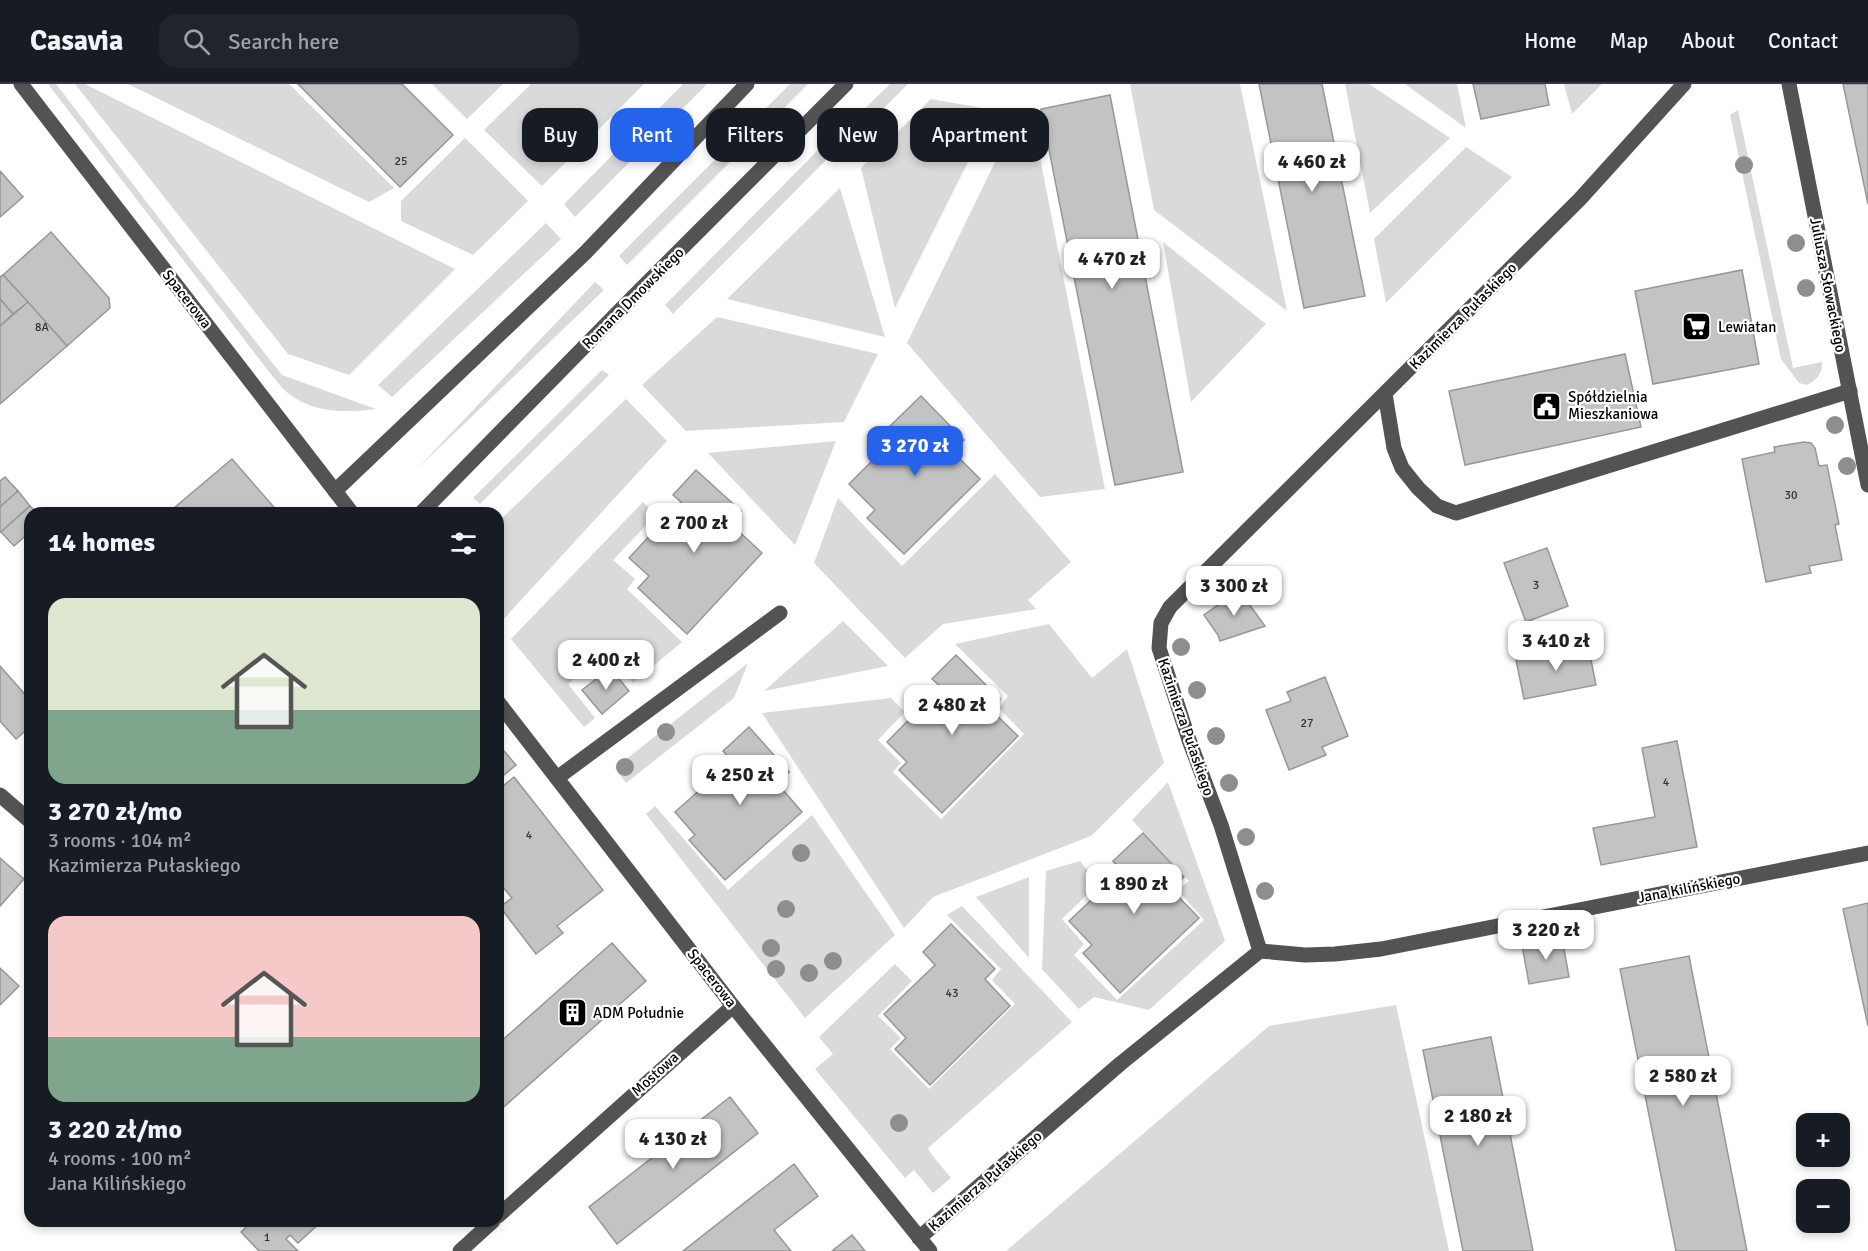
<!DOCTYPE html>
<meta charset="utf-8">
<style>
:root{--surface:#171b24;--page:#20242c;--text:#f1f3f6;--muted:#9ea1a6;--line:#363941;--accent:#2563eb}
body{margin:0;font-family:Signika,sans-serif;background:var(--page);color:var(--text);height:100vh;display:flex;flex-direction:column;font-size:22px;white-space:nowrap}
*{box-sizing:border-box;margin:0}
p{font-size:20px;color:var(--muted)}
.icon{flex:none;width:33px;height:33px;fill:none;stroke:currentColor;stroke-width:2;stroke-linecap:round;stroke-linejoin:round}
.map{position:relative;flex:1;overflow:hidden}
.details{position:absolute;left:24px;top:423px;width:480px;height:720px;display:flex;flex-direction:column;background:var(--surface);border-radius:18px;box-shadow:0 3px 9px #0003}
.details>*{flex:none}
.top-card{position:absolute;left:522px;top:24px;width:570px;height:54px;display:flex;gap:12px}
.fabs{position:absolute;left:1796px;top:1029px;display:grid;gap:12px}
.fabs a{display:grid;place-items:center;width:54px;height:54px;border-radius:12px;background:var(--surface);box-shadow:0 3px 9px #0003;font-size:30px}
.price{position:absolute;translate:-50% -51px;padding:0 14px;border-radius:12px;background:#fff;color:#222;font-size:20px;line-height:39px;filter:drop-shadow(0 2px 3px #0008)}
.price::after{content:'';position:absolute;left:50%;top:36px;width:18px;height:14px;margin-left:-9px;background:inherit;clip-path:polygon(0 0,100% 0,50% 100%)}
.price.selected{background:var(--accent);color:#fff}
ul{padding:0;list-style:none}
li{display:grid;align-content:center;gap:12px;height:318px;padding:0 24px}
li span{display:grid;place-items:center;height:186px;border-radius:18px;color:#555}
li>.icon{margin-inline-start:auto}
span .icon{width:108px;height:108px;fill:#fffc;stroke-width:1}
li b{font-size:26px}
h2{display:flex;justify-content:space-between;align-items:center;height:72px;padding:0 24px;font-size:26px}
.chip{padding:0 21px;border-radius:18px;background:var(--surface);box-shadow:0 3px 9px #0003;font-size:21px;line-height:54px}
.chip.selected{background:var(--accent);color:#fff}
header{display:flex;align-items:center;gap:36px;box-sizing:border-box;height:84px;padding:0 30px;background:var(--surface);border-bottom:2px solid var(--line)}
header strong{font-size:28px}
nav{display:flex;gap:33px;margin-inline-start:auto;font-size:21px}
.search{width:420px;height:54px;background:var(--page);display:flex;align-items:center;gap:15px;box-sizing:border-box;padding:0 21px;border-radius:18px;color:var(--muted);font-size:22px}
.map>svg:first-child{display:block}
.green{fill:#dadada}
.building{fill:#c3c3c3;stroke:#979797;stroke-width:1.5}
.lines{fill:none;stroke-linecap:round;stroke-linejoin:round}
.minor{stroke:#535353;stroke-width:15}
.tree{fill:#8e8e8e}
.labels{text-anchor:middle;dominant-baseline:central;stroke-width:4.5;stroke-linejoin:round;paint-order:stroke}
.number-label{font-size:12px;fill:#313131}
.street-label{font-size:15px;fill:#000;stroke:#fff}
.poi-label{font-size:15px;fill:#000;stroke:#fff;text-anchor:start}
</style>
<header>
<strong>Casavia</strong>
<div class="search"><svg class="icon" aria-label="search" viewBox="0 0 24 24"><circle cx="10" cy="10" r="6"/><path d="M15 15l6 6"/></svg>Search here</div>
<nav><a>Home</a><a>Map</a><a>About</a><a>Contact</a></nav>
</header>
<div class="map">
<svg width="1868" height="1167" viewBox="0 0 1868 1167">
<rect width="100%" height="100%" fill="#fff"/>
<g class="green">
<path d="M 48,0 L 56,0 L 185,168 L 282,291 L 376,325 C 346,329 314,329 289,310 C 283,306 278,298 273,293 Z"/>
<path d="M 75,0 L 85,0 L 455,185 L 349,291 L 288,270 Z"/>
<path d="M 128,0 L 289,0 L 394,104 L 369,118 Z"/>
<path d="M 432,0 L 503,0 L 467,35 Z"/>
<path d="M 531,0 L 644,0 L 542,102 L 484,46 Z"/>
<path d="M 683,0 L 707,0 L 575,133 L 564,120 Z"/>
<path d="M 790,0 L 808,0 L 627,181 L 619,172 Z"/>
<path d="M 890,0 L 908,0 L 851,57 L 842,47 Z"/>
<path d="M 1130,0 L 1240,0 L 1287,227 L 1154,126 Z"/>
<path d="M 1345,0 L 1369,0 L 1450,54 L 1370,129 Z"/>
<path d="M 1405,0 L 1457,0 L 1466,44 Z"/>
<path d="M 1564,0 L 1602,0 L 1572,30 Z"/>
<path d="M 931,15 L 994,26 L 895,224 L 861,84 Z"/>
<path d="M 1738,26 L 1793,284 L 1822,278 C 1823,290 1817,295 1807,301 L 1799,299 L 1781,275 L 1730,31 Z"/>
<path d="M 1032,33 L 1105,405 L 1040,413 L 907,259 L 1016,35 Z"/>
<path d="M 465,54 L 528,117 L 473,171 L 401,137 L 401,117 Z"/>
<path d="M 821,63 L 830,72 L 673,230 L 665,221 Z"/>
<path d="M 1466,63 L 1512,93 L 1386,219 L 1374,155 Z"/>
<path d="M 840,104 L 885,253 L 727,215 Z"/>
<path d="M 546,139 L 561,155 L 392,313 L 378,301 Z"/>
<path d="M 1163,158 L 1266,240 L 1191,318 Z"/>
<path d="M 595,198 L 604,206 L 416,386 Z"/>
<path d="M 717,233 L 878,270 L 844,338 L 686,347 L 642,301 Z"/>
<path d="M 602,286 L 609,291 L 480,420 L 473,414 Z"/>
<path d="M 626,315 L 667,357 L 501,538 L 498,535 L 498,438 Z"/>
<path d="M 836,357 L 795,461 L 708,369 Z"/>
<path d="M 995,390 L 1071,478 L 1028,516 L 1036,525 L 943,540 L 905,574 L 814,479 L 838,414 L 902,482 Z"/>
<path d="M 643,418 L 656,431 L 613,476 L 635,495 L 627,505 L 682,558 L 633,599 L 609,568 L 568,600 L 595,634 L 584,643 L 511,555 Z"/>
<path d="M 843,537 L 888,582 L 764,607 Z"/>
<path d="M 1049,540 L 1092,594 L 1127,565 L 1164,679 L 1091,752 L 933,813 L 904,844 L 762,629 L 891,614 L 905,628 L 878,656 L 901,679 L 893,688 L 941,735 L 1024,650 L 999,624 L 1008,612 L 955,560 Z"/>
<path d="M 748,579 L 734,614 L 626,699 L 615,684 Z"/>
<path d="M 1168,698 L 1225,857 L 1149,926 L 1094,913 L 1079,925 L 1042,885 L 1046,787 L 1080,777 L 1098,800 L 1062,835 L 1084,860 L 1074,871 L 1117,916 L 1204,836 L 1178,806 L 1189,797 L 1132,736 Z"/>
<path d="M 655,722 L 728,806 L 812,731 L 895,851 L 805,934 L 646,730 Z"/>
<path d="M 1029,793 L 1029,874 L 976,813 Z"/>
<path d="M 962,822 L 1072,938 L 928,1064 L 932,1071 L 951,1094 L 933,1109 L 914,1086 L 905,1094 L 815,985 L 833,970 L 819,953 L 895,880 L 912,897 L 878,932 L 901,954 L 890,965 L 929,1005 L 1015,920 L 992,896 L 1001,885 L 947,831 Z"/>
<path d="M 1396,921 L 1449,1167 L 1006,1167 L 1269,942 Z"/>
</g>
<g class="building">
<path d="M 298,0 L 402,0 L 453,51 L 400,103 Z"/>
<path d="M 1259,0 L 1322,0 L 1365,212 L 1304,224 Z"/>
<path d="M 1473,0 L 1545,0 L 1549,21 L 1481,35 Z"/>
<path d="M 1843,0 L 1868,0 L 1868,120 Z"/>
<path d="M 1110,11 L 1183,388 L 1115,401 L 1041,25 Z"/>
<path d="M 0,87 L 23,113 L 0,133 Z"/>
<path d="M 51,148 L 109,214 L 110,224 L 67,262 L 3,191 Z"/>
<path d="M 1742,186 L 1759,280 L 1653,300 L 1635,207 Z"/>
<path d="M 3,191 L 28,218 L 13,230 L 0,215 L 0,193 Z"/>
<path d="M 0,215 L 13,230 L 0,242 Z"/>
<path d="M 28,218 L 67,262 L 0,320 L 0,242 Z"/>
<path d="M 1625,270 L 1641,343 L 1465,381 L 1449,307 Z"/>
<path d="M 921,312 L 964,356 L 952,367 L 980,395 L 904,470 L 867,434 L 875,426 L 849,400 L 899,350 L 890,342 Z"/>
<path d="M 1804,358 L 1811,359 L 1815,364 L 1819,382 L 1827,381 L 1839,440 L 1835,441 L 1842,476 L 1809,482 L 1811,489 L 1766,498 L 1742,375 L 1775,368 L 1774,363 Z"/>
<path d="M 232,375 L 279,429 L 168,429 Z"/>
<path d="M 696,386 L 741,427 L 730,439 L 762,469 L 687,550 L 638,504 L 649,492 L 629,474 L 681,418 L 673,411 Z"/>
<path d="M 5,393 L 18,407 L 0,423 L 0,397 Z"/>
<path d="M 18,407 L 30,422 L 1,448 L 0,446 L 0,423 Z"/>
<path d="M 30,422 L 37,429 L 30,429 L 30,448 L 14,462 L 1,448 Z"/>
<path d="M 1547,464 L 1568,522 L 1526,538 L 1504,479 Z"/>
<path d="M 1239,506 L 1265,542 L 1220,557 L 1218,551 L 1204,531 Z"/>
<path d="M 1588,561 L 1596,601 L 1524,615 L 1516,576 Z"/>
<path d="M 956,571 L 1000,615 L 990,625 L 1018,652 L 942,729 L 899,686 L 907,678 L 887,658 L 941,603 L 932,595 Z"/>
<path d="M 0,582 L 30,616 L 30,643 L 16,655 L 0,637 Z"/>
<path d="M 610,584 L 629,607 L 602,630 L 582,606 Z"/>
<path d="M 1325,593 L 1348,652 L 1322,663 L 1326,671 L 1289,686 L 1266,626 L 1291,617 L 1287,608 Z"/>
<path d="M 749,643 L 789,688 L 777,699 L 802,728 L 725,796 L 689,756 L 695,751 L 675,728 L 732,677 L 723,667 Z"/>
<path d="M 1677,657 L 1697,763 L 1601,781 L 1593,744 L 1655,733 L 1642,664 Z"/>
<path d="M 498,660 L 516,681 L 498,696 Z"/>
<path d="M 514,693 L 603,806 L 557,842 L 563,849 L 536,870 L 500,823 L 512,814 L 498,797 L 498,706 Z"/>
<path d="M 1143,749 L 1184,793 L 1171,805 L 1199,834 L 1120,909 L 1083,869 L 1092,861 L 1069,837 L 1122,787 L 1113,777 Z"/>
<path d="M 0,774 L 24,795 L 0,822 Z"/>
<path d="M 1868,819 L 1868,942 L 1843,825 Z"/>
<path d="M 951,840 L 995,885 L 985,895 L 1010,922 L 930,1001 L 895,965 L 906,954 L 884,930 L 935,881 L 923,868 Z"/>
<path d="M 1562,854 L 1569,893 L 1529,900 L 1522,861 Z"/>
<path d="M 612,859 L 646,897 L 498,1028 L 498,960 Z"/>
<path d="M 1689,872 L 1747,1167 L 1676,1167 L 1620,885 Z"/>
<path d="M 0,884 L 19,902 L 0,921 Z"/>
<path d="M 1491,953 L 1533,1167 L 1463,1167 L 1423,966 Z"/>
<path d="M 730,1013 L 758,1049 L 617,1160 L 589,1123 Z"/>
<path d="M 794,1080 L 818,1112 L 774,1146 L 791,1167 L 683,1167 Z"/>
<path d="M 252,1137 L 322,1137 L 298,1159 L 290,1151 L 286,1155 L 298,1167 L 259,1167 L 241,1148 Z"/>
<path d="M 852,1151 L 865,1167 L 832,1167 Z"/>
</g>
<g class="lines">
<g class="minor">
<path d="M 21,0 L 352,429"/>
<path d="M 1789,0 L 1868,401"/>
<path d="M 1385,310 L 1394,364 L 1402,384 L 1418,404 L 1437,422 L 1456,429 L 1850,307"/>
<path d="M 335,407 L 586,168 L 747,0"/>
<path d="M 421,429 L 633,213 L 846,0"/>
<path d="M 498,618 L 733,922 L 930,1167"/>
<path d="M 557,694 L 780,529"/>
<path d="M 0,711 L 30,737"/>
<path d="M 1260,867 L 1305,871 L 1335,870 L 1381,865 L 1868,769"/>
<path d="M 498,1132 L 733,922"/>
<path d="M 919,1154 L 1120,980 L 1260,867 L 1221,741 L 1189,656 L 1159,564 L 1161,539 L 1170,523 L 1580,115 L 1684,0"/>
<path d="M 460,1167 L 493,1137"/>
</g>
</g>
<g class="tree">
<circle cx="1744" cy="81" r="9"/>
<circle cx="1796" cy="159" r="9"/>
<circle cx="1806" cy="204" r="9"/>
<circle cx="1835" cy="341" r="9"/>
<circle cx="1847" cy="382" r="9"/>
<circle cx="1181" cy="563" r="9"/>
<circle cx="1197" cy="606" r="9"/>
<circle cx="666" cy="648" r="9"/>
<circle cx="1216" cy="652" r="9"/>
<circle cx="625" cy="683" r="9"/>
<circle cx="1229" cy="699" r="9"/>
<circle cx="1246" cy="753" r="9"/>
<circle cx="801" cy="769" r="9"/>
<circle cx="1265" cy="807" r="9"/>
<circle cx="786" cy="825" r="9"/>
<circle cx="771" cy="864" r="9"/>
<circle cx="833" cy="877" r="9"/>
<circle cx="776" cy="885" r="9"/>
<circle cx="809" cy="889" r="9"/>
<circle cx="899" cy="1039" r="9"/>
</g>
<defs>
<symbol id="supermarket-square" viewBox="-11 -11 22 22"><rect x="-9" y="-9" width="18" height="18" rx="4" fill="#000" stroke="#fff"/><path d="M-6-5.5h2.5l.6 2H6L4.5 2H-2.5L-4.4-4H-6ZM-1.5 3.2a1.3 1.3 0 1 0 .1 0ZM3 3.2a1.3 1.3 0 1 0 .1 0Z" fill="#fff"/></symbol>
<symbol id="civic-square" viewBox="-11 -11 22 22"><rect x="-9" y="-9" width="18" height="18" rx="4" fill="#000" stroke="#fff"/><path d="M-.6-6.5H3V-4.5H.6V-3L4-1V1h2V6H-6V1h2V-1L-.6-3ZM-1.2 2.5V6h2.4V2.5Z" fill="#fff"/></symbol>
<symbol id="building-square" viewBox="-11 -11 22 22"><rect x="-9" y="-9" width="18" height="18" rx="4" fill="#000" stroke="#fff"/><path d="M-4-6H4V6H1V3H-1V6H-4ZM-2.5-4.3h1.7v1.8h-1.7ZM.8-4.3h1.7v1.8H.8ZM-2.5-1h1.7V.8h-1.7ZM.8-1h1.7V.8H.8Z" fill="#fff"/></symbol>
</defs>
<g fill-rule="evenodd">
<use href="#supermarket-square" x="1680" y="226" width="33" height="33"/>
<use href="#civic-square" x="1530" y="306" width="33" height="33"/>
<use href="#building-square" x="556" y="912" width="33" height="33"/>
</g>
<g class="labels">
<g class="number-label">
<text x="401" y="77">25</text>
<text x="42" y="243">8A</text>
<text x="1791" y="411">30</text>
<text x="1536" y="501">3</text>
<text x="1307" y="639">27</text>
<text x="1666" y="698">4</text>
<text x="529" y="751">4</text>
<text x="952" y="909">43</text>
<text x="267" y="1153">1</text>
</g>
<g class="street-label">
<text transform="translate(1828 201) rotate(79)">Juliusza Słowackiego</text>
<text transform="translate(633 214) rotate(-45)">Romana Dmowskiego</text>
<text transform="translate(187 215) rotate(52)">Spacerowa</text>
<text transform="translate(1463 232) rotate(-45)">Kazimierza Pułaskiego</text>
<text transform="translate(1186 643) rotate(71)">Kazimierza Pułaskiego</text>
<text transform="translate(1689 804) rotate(-11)">Jana Kilińskiego</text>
<text transform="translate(712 894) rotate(52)">Spacerowa</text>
<text transform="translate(655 990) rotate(-42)">Mostowa</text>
<text transform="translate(985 1097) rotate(-41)">Kazimierza Pułaskiego</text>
</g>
<g class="poi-label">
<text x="1718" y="243">Lewiatan</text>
<text x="1568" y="313">Spółdzielnia<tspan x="1568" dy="17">Mieszkaniowa</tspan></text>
<text x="593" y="929">ADM Południe</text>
</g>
</g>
</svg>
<div class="fabs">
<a>+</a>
<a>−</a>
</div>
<b class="price" style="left:1312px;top:109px">4 460 zł</b>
<b class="price" style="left:1112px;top:206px">4 470 zł</b>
<b class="price selected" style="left:915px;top:393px">3 270 zł</b>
<b class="price" style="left:694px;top:470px">2 700 zł</b>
<b class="price" style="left:1234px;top:533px">3 300 zł</b>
<b class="price" style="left:1556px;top:588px">3 410 zł</b>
<b class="price" style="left:606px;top:607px">2 400 zł</b>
<b class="price" style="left:952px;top:652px">2 480 zł</b>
<b class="price" style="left:740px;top:722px">4 250 zł</b>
<b class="price" style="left:1134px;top:831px">1 890 zł</b>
<b class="price" style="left:1546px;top:877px">3 220 zł</b>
<b class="price" style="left:1683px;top:1023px">2 580 zł</b>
<b class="price" style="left:1478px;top:1063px">2 180 zł</b>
<b class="price" style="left:673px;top:1086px">4 130 zł</b>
<div class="top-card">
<a class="chip">Buy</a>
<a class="chip selected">Rent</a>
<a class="chip">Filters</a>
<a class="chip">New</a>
<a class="chip">Apartment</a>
</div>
<section class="details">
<h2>14 homes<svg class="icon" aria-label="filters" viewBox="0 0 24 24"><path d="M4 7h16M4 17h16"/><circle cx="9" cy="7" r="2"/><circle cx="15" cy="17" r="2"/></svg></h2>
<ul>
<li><span style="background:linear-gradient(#dfe7d0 60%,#7fa58c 0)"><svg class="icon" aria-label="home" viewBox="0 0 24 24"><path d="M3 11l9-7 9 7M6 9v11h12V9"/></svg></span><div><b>3 270 zł/mo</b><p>3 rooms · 104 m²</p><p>Kazimierza Pułaskiego</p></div></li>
<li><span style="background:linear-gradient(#f6c9c9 65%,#7fa58c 0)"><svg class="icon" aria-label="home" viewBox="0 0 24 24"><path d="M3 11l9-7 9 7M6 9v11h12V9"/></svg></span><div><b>3 220 zł/mo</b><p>4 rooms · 100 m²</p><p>Jana Kilińskiego</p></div></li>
</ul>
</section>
</div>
